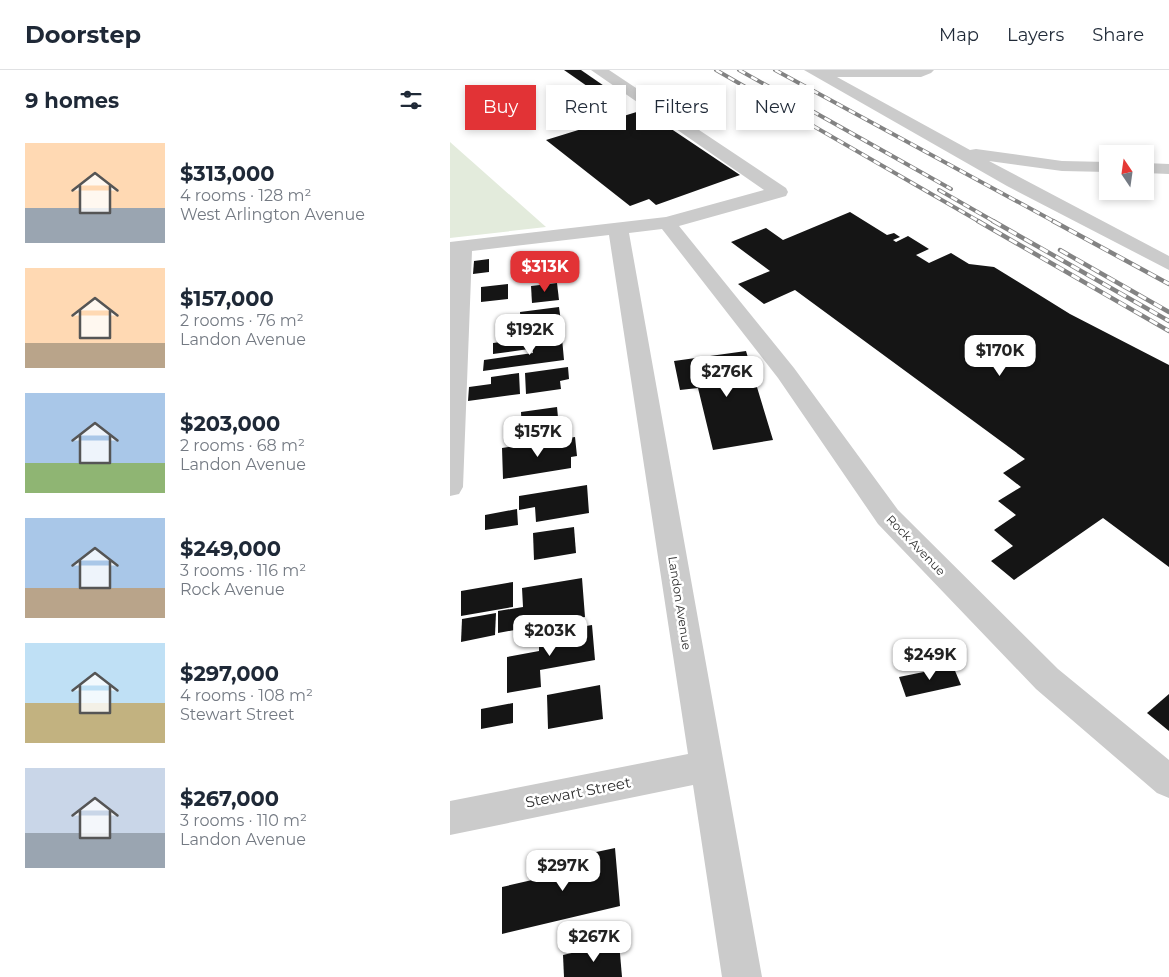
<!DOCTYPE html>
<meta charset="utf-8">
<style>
:root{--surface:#fff;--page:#f2f2f3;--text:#1f2937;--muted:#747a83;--line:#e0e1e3;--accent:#e23336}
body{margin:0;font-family:Montserrat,sans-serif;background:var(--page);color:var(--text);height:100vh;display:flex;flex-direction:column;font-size:19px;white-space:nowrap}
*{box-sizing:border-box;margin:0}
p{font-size:16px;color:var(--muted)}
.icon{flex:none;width:28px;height:28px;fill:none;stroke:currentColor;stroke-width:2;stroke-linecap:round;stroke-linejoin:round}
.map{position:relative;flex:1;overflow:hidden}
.details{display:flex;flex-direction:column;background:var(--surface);width:450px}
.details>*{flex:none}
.guide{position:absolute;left:15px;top:15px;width:475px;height:45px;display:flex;gap:10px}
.needle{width:32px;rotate:347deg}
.fabs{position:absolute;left:649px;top:75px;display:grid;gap:10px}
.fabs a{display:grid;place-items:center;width:55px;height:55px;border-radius:0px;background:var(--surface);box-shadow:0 2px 8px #0003;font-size:25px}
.price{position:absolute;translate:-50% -42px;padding:0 11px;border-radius:10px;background:#fff;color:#222;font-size:16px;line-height:32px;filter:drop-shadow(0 1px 2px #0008)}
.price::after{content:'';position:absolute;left:50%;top:30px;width:15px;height:11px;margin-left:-8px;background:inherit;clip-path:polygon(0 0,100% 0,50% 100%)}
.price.active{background:var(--accent);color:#fff}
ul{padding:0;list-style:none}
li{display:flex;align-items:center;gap:15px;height:125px;padding:0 25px}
li span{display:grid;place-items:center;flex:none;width:140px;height:100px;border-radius:0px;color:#555}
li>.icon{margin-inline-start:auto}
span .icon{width:60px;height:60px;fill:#fffc;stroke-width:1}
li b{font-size:21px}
h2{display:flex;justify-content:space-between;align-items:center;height:60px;padding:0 25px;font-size:21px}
.pill{padding:0 18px;border-radius:0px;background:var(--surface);box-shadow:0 2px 8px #0003;font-size:18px;line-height:45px}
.pill.active{background:var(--accent);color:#fff}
header{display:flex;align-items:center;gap:30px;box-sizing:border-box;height:70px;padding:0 25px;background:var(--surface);border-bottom:1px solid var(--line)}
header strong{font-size:24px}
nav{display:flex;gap:28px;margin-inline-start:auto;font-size:18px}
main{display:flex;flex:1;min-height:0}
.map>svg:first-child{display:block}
.green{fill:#e3ebdc}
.building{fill:#151515}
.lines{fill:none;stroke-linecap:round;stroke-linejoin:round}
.minor{fill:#cbcbcb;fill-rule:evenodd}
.rail-far1-casing{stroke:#838383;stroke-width:4}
.rail-casing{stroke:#838383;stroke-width:4.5}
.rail-far1{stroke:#fff;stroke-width:2.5;stroke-dasharray:7;stroke-linecap:butt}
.rail{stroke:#fff;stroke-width:3;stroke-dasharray:9;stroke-linecap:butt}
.labels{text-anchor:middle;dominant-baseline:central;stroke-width:5;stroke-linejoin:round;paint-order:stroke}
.street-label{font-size:12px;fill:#2e2e2e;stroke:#fff}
.near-street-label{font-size:15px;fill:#2e2e2e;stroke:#fff}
</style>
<header>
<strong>Doorstep</strong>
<nav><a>Map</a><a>Layers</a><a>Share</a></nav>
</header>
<main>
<section class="details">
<h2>9 homes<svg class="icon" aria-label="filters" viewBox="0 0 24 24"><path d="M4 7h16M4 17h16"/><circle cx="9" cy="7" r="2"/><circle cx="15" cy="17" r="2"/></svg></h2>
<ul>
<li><span style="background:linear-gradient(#ffd9b3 65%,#9aa5b1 0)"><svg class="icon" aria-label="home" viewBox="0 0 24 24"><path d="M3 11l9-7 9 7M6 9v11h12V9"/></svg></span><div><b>$313,000</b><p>4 rooms · 128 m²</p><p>West Arlington Avenue</p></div></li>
<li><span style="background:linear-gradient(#ffd9b3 75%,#b9a48a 0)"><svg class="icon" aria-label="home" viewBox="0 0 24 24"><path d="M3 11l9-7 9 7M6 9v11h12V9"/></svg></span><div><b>$157,000</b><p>2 rooms · 76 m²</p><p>Landon Avenue</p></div></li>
<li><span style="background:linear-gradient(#a9c7e8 70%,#8fb573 0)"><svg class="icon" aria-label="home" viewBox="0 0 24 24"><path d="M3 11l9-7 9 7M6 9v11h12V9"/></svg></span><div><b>$203,000</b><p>2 rooms · 68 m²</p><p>Landon Avenue</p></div></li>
<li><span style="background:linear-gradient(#a9c7e8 70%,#b9a48a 0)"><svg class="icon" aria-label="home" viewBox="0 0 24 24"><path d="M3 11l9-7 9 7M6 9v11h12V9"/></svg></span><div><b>$249,000</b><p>3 rooms · 116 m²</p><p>Rock Avenue</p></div></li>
<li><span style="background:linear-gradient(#bfe0f5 60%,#c2b280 0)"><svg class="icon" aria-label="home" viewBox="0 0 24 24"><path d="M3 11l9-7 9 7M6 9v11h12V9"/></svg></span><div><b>$297,000</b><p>4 rooms · 108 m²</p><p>Stewart Street</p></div></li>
<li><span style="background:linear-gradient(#c9d6e8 65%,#9aa5b1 0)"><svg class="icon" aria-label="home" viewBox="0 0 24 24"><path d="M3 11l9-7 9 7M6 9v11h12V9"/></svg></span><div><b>$267,000</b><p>3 rooms · 110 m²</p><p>Landon Avenue</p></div></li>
</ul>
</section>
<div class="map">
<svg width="719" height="907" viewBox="0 0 719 907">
<rect width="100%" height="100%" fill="#fff"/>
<path class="green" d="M 0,72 L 96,157 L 0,168 Z"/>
<g class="building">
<path d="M 114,0 L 131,0 L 160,20 L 147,23 Z"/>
<path d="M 193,40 L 290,105 L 206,135 L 199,129 L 180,136 L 96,70 Z"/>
<path d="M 400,142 L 437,165 L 444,163 L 450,167 L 443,170 L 446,172 L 458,166 L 479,179 L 466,185 L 479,193 L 501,183 L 519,194 L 544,197 L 620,244 L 719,295 L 719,497 L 653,448 L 564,510 L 541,491 L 563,476 L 544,460 L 566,445 L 548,431 L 571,417 L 553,403 L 575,389 L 345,220 L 314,234 L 288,214 L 320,201 L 281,172 L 316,158 L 333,170 Z"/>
<path d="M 84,185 L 84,187 L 100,185 L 100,193 L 103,193 L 103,197 L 100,198 L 100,204 L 74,207 L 74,188 Z"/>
<path d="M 39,189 L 39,202 L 23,204 L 24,191 Z"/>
<path d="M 107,213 L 109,230 L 82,233 L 81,216 Z"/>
<path d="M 58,214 L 58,229 L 31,232 L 31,217 Z"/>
<path d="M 109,237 L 111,252 L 71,257 L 70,242 Z"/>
<path d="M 79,268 L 79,279 L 43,284 L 43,273 Z"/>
<path d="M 112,268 L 114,290 L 33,301 L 34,290 L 83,283 L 82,272 Z"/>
<path d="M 296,281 L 323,370 L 263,380 L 248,318 L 230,320 L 224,291 Z"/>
<path d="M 118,297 L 119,309 L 110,311 L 111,319 L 76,324 L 75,303 Z"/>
<path d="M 69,303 L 70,324 L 18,331 L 19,317 L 41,314 L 41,307 Z"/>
<path d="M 107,337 L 109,358 L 72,364 L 71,342 Z"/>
<path d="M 125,367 L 127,386 L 121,387 L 121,398 L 53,409 L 52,378 Z"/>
<path d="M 137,415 L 139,443 L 86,452 L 85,437 L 69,440 L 69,426 Z"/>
<path d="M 67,439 L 68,455 L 35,460 L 35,445 Z"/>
<path d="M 124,457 L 126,483 L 84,490 L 83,463 Z"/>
<path d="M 132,508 L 135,547 L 48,563 L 48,541 L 73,537 L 72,518 Z"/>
<path d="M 63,512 L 63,537 L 11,546 L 11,521 Z"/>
<path d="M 46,543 L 45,565 L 11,572 L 12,549 Z"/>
<path d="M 142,555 L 145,590 L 90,600 L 91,617 L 57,623 L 57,587 L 89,581 L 89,564 Z"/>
<path d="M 503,596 L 511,615 L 456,627 L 449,607 Z"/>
<path d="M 150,615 L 153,649 L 98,659 L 97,625 Z"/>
<path d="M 719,624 L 719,661 L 697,643 Z"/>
<path d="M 63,633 L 63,653 L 31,659 L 31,639 Z"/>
<path d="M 165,778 L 170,836 L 52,864 L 52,817 L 104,805 L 104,791 Z"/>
<path d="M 169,872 L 172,907 L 114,907 L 113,885 Z"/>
</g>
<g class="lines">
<g class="minor">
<path d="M 141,0 L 159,0 L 336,118 L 338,122 L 336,126 L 229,156 L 344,298 L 448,440 L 608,599 L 719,690 L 719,728 L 707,723 L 586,619 L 428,454 L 328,308 L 212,159 L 179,163 L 312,907 L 272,907 L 243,715 L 0,765 L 0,731 L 238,684 L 159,165 L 22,181 L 13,417 L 9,424 L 0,426 L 0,172 L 216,147 L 314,120 Z"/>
<path d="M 354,0 L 484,0 L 481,3 L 471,7 L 387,7 L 520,80 L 526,79 L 612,91 L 658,92 L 658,102 L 612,101 L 539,91 L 719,186 L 719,200 L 557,116 Z"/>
<path d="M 695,93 L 719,94 L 719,104 L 695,103 Z"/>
</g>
<defs>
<g id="rail-far1">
<path d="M 266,0 L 530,152"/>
<path d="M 289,0 L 501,119"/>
<path d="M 325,0 L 605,152"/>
<path d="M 489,120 L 545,152"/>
</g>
<g id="rail">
<path d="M 528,151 L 719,261"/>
<path d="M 543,151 L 719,251"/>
<path d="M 603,151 L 719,214"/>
<path d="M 610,180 L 719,242"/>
</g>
</defs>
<use href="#rail-far1" class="rail-far1-casing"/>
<use href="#rail" class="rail-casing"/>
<use href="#rail-far1" class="rail-far1"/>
<use href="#rail" class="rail"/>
</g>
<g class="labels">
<g class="street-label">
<text transform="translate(466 475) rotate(46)">Rock Avenue</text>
<text transform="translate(230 533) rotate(81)">Landon Avenue</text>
</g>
<g class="near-street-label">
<text transform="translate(128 722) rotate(-11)">Stewart Street</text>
</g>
</g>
</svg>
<div class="fabs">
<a><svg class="needle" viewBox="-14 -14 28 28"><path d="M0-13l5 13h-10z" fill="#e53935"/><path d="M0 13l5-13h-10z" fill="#747a83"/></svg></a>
</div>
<b class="price active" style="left:95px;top:223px">$313K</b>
<b class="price" style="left:80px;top:286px">$192K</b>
<b class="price" style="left:550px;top:307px">$170K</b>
<b class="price" style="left:277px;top:328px">$276K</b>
<b class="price" style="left:88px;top:388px">$157K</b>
<b class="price" style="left:100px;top:587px">$203K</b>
<b class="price" style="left:480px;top:611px">$249K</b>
<b class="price" style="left:113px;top:822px">$297K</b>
<b class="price" style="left:144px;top:893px">$267K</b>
<div class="guide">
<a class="pill active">Buy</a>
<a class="pill">Rent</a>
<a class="pill">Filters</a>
<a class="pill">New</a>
</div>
</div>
</main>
